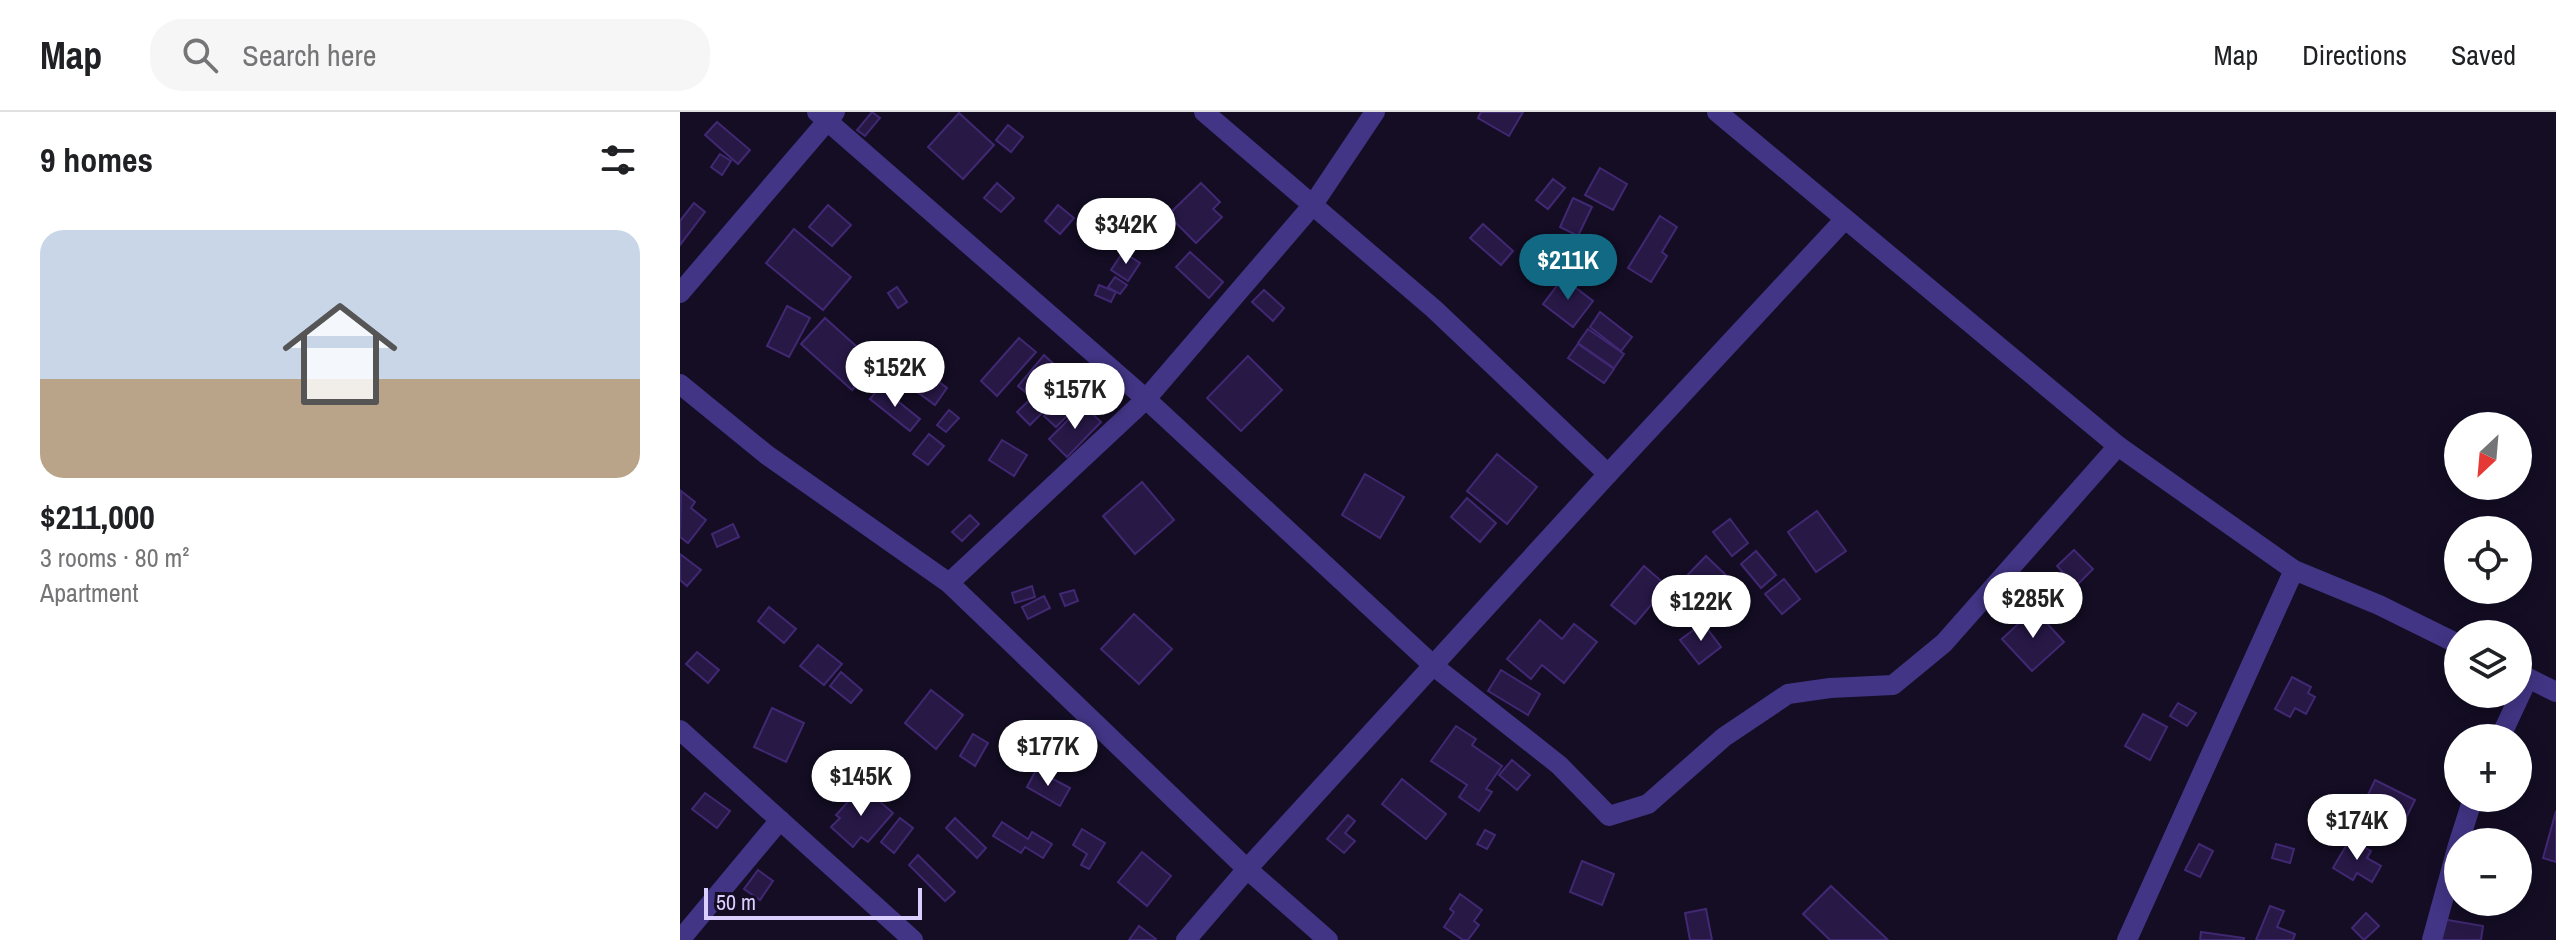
<!DOCTYPE html>
<meta charset="utf-8">
<style>
:root{--surface:#fff;--page:#f6f6f6;--text:#202124;--muted:#757577;--line:#e0e0e0;--accent:#126984}
body{margin:0;font-family:"Archivo Narrow",sans-serif;background:var(--page);color:var(--text);height:100vh;display:flex;flex-direction:column;font-size:30px;white-space:nowrap}
*{box-sizing:border-box;margin:0}
p{font-size:26px;color:var(--muted)}
.icon{flex:none;width:44px;height:44px;fill:none;stroke:currentColor;stroke-width:2;stroke-linecap:round;stroke-linejoin:round}
.map{position:relative;flex:1;overflow:hidden}
.details{display:flex;flex-direction:column;background:var(--surface);width:680px}
.details>*{flex:none}
.needle{width:52px;rotate:206deg}
.controls{position:absolute;left:1764px;top:300px;display:grid;gap:16px}
.controls a{display:grid;place-items:center;width:88px;height:88px;border-radius:50%;background:var(--surface);box-shadow:0 4px 20px #0003;font-size:40px}
.scale{position:absolute;left:24px;bottom:20px;width:218px;box-sizing:border-box;padding-left:8px;border:4px solid #dbcfff;border-top:0;font-size:22px;line-height:28px;white-space:nowrap;color:#dbcfff;-webkit-text-stroke:6px #140d24;paint-order:stroke}
.price{position:absolute;translate:-50% -68px;padding:0 18px;border-radius:28px;background:#fff;color:#222;font-size:26px;line-height:52px;filter:drop-shadow(0 2px 4px #0008)}
.price::after{content:'';position:absolute;left:50%;top:48px;width:24px;height:18px;margin-left:-12px;background:inherit;clip-path:polygon(0 0,100% 0,50% 100%)}
.price.on{background:var(--accent);color:#fff}
ul{padding:0;list-style:none}
li{display:grid;align-content:center;gap:16px;height:424px;padding:0 40px}
li span{display:grid;place-items:center;height:248px;border-radius:24px;color:#555}
li>.icon{margin-inline-start:auto}
span .icon{width:144px;height:144px;fill:#fffc;stroke-width:1}
li b{font-size:34px}
h2{display:flex;justify-content:space-between;align-items:center;height:96px;padding:0 40px;font-size:34px}
header{display:flex;align-items:center;gap:48px;box-sizing:border-box;height:112px;padding:0 40px;background:var(--surface);border-bottom:2px solid var(--line)}
header strong{font-size:38px}
nav{display:flex;gap:44px;margin-inline-start:auto;font-size:28px}
.search{width:560px;height:72px;background:var(--page);display:flex;align-items:center;gap:20px;box-sizing:border-box;padding:0 28px;border-radius:32px;color:var(--muted);font-size:30px}
main{display:flex;flex:1;min-height:0}
.map>svg:first-child{display:block}
.building{fill:#271846;stroke:#412873;stroke-width:2}
.lines{fill:none;stroke-linecap:round;stroke-linejoin:round}
.minor{stroke:#423585;stroke-width:20}
</style>
<header>
<strong>Map</strong>
<div class="search"><svg class="icon" aria-label="search" viewBox="0 0 24 24"><circle cx="10" cy="10" r="6"/><path d="M15 15l6 6"/></svg>Search here</div>
<nav><a>Map</a><a>Directions</a><a>Saved</a></nav>
</header>
<main>
<section class="details">
<h2>9 homes<svg class="icon" aria-label="filters" viewBox="0 0 24 24"><path d="M4 7h16M4 17h16"/><circle cx="9" cy="7" r="2"/><circle cx="15" cy="17" r="2"/></svg></h2>
<ul>
<li><span style="background:linear-gradient(#c9d6e8 60%,#b9a48a 0)"><svg class="icon" aria-label="home" viewBox="0 0 24 24"><path d="M3 11l9-7 9 7M6 9v11h12V9"/></svg></span><div><b>$211,000</b><p>3 rooms · 80 m²</p><p>Apartment</p></div></li>
</ul>
</section>
<div class="map">
<svg width="1876" height="828" viewBox="0 0 1876 828">
<rect width="100%" height="100%" fill="#140d24"/>
<g class="building">
<path d="M 192,0 L 200,6 L 185,24 L 177,18 Z"/>
<path d="M 801,0 L 843,0 L 829,24 L 798,6 Z"/>
<path d="M 279,1 L 314,33 L 283,67 L 248,35 Z"/>
<path d="M 37,10 L 70,38 L 58,52 L 25,23 Z"/>
<path d="M 328,13 L 343,25 L 331,40 L 316,28 Z"/>
<path d="M 40,42 L 51,49 L 42,63 L 31,55 Z"/>
<path d="M 920,56 L 947,72 L 933,98 L 905,83 Z"/>
<path d="M 873,67 L 885,76 L 868,97 L 856,88 Z"/>
<path d="M 317,71 L 334,86 L 321,100 L 304,86 Z"/>
<path d="M 521,71 L 540,90 L 533,97 L 542,105 L 516,131 L 488,103 Z"/>
<path d="M 893,86 L 912,95 L 898,124 L 880,115 Z"/>
<path d="M 14,91 L 25,100 L 0,133 L 0,109 Z"/>
<path d="M 148,93 L 171,113 L 152,134 L 129,115 Z"/>
<path d="M 378,93 L 394,106 L 380,122 L 365,109 Z"/>
<path d="M 980,104 L 997,115 L 982,140 L 987,144 L 971,170 L 948,156 Z"/>
<path d="M 803,112 L 833,139 L 821,153 L 790,126 Z"/>
<path d="M 114,117 L 171,165 L 143,198 L 86,151 Z"/>
<path d="M 443,140 L 460,151 L 448,169 L 431,158 Z"/>
<path d="M 510,140 L 543,170 L 529,186 L 496,155 Z"/>
<path d="M 435,165 L 447,173 L 440,182 L 428,175 Z"/>
<path d="M 883,166 L 913,189 L 893,215 L 863,192 Z"/>
<path d="M 419,173 L 436,180 L 431,190 L 415,183 Z"/>
<path d="M 217,175 L 227,190 L 218,196 L 208,181 Z"/>
<path d="M 584,178 L 604,196 L 593,209 L 572,190 Z"/>
<path d="M 107,194 L 130,206 L 109,245 L 87,234 Z"/>
<path d="M 920,200 L 952,225 L 941,239 L 910,215 Z"/>
<path d="M 145,206 L 196,252 L 172,278 L 121,232 Z"/>
<path d="M 908,217 L 944,242 L 934,256 L 898,231 Z"/>
<path d="M 339,226 L 356,240 L 317,284 L 301,269 Z"/>
<path d="M 898,232 L 934,257 L 924,271 L 888,246 Z"/>
<path d="M 364,243 L 375,253 L 350,284 L 338,274 Z"/>
<path d="M 568,244 L 602,278 L 561,319 L 527,286 Z"/>
<path d="M 238,254 L 267,276 L 255,293 L 225,271 Z"/>
<path d="M 200,275 L 240,307 L 230,319 L 190,287 Z"/>
<path d="M 362,276 L 374,289 L 350,313 L 337,300 Z"/>
<path d="M 384,285 L 395,296 L 376,315 L 364,304 Z"/>
<path d="M 403,293 L 421,310 L 387,345 L 369,327 Z"/>
<path d="M 269,298 L 279,306 L 266,320 L 257,313 Z"/>
<path d="M 249,322 L 264,334 L 248,353 L 233,342 Z"/>
<path d="M 322,328 L 347,343 L 334,364 L 309,348 Z"/>
<path d="M 817,342 L 857,375 L 827,412 L 787,379 Z"/>
<path d="M 685,362 L 724,385 L 700,426 L 662,403 Z"/>
<path d="M 462,370 L 494,408 L 455,442 L 423,404 Z"/>
<path d="M 1,379 L 15,390 L 11,396 L 26,408 L 8,431 L 0,425 Z"/>
<path d="M 787,386 L 816,411 L 800,430 L 771,405 Z"/>
<path d="M 1137,399 L 1166,439 L 1136,460 L 1108,420 Z"/>
<path d="M 290,403 L 299,412 L 282,429 L 272,420 Z"/>
<path d="M 1050,407 L 1068,431 L 1052,444 L 1033,420 Z"/>
<path d="M 53,412 L 59,425 L 37,435 L 32,422 Z"/>
<path d="M 1394,438 L 1413,457 L 1396,474 L 1377,454 Z"/>
<path d="M 1076,439 L 1096,463 L 1081,476 L 1061,452 Z"/>
<path d="M 0,442 L 21,458 L 7,474 L 0,468 Z"/>
<path d="M 1026,444 L 1049,466 L 1016,499 L 994,477 Z"/>
<path d="M 964,454 L 987,474 L 955,512 L 931,493 Z"/>
<path d="M 1104,467 L 1120,487 L 1102,502 L 1085,482 Z"/>
<path d="M 352,474 L 355,485 L 335,491 L 332,481 Z"/>
<path d="M 394,478 L 398,489 L 385,494 L 380,482 Z"/>
<path d="M 364,484 L 370,496 L 348,507 L 342,495 Z"/>
<path d="M 89,495 L 116,517 L 104,531 L 78,509 Z"/>
<path d="M 1354,497 L 1384,530 L 1352,559 L 1322,527 Z"/>
<path d="M 454,502 L 492,537 L 459,572 L 421,537 Z"/>
<path d="M 860,508 L 882,527 L 894,512 L 917,530 L 884,571 L 862,553 L 851,567 L 827,547 Z"/>
<path d="M 1023,511 L 1041,535 L 1019,552 L 1000,528 Z"/>
<path d="M 138,533 L 162,552 L 144,573 L 120,554 Z"/>
<path d="M 17,540 L 39,558 L 28,571 L 6,552 Z"/>
<path d="M 821,558 L 860,582 L 848,603 L 808,579 Z"/>
<path d="M 161,560 L 182,578 L 171,591 L 150,574 Z"/>
<path d="M 1612,565 L 1631,575 L 1628,581 L 1635,585 L 1626,602 L 1615,596 L 1610,605 L 1595,597 Z"/>
<path d="M 251,578 L 283,603 L 256,637 L 225,611 Z"/>
<path d="M 1498,591 L 1516,601 L 1507,614 L 1490,604 Z"/>
<path d="M 92,596 L 124,611 L 106,650 L 74,635 Z"/>
<path d="M 1463,602 L 1487,615 L 1470,648 L 1445,634 Z"/>
<path d="M 776,614 L 796,627 L 792,633 L 822,654 L 806,677 L 812,680 L 799,699 L 779,685 L 787,673 L 751,649 Z"/>
<path d="M 293,622 L 308,631 L 295,654 L 280,644 Z"/>
<path d="M 832,648 L 850,663 L 837,678 L 819,663 Z"/>
<path d="M 356,658 L 390,676 L 380,694 L 347,675 Z"/>
<path d="M 722,667 L 766,702 L 746,727 L 702,692 Z"/>
<path d="M 1695,668 L 1735,688 L 1726,706 L 1686,687 Z"/>
<path d="M 182,674 L 213,701 L 188,730 L 181,725 L 173,735 L 151,715 L 160,706 L 156,703 Z"/>
<path d="M 25,681 L 50,699 L 37,716 L 12,697 Z"/>
<path d="M 1876,699 L 1876,750 L 1863,746 Z"/>
<path d="M 668,703 L 675,709 L 665,721 L 675,729 L 664,741 L 647,727 Z"/>
<path d="M 220,706 L 233,716 L 214,741 L 201,730 Z"/>
<path d="M 275,706 L 306,736 L 297,746 L 266,716 Z"/>
<path d="M 322,710 L 348,727 L 352,720 L 372,732 L 363,746 L 345,735 L 341,741 L 313,724 Z"/>
<path d="M 402,717 L 425,731 L 409,757 L 401,753 L 407,742 L 393,733 Z"/>
<path d="M 805,718 L 815,723 L 807,737 L 797,732 Z"/>
<path d="M 1670,727 L 1691,739 L 1687,746 L 1701,754 L 1692,770 L 1677,761 L 1673,768 L 1653,756 Z"/>
<path d="M 1519,732 L 1533,739 L 1520,765 L 1505,758 Z"/>
<path d="M 1596,732 L 1614,737 L 1610,751 L 1592,746 Z"/>
<path d="M 462,740 L 491,764 L 467,794 L 438,770 Z"/>
<path d="M 238,743 L 275,780 L 265,789 L 229,753 Z"/>
<path d="M 902,749 L 934,762 L 922,793 L 890,780 Z"/>
<path d="M 78,758 L 93,769 L 80,788 L 64,777 Z"/>
<path d="M 1151,774 L 1208,828 L 1150,828 L 1123,802 Z"/>
<path d="M 780,782 L 802,798 L 794,809 L 799,813 L 788,828 L 783,828 L 764,815 L 774,800 L 770,797 Z"/>
<path d="M 1590,794 L 1604,799 L 1597,815 L 1615,822 L 1613,828 L 1576,828 Z"/>
<path d="M 1026,797 L 1032,828 L 1010,828 L 1005,801 Z"/>
<path d="M 1686,801 L 1699,814 L 1684,828 L 1672,816 Z"/>
<path d="M 1762,807 L 1803,814 L 1801,828 L 1758,828 Z"/>
<path d="M 459,814 L 476,827 L 475,828 L 449,828 Z"/>
<path d="M 1521,820 L 1564,826 L 1564,828 L 1520,828 Z"/>
</g>
<g class="lines">
<g class="minor">
<path d="M 137,0 L 466,287 L 755,555 L 879,653 L 929,704 L 968,692 L 1044,625 L 1108,582 L 1150,576 L 1213,573 L 1264,531 L 1438,334"/>
<path d="M 524,0 L 754,197 L 928,362"/>
<path d="M 1037,0 L 1438,334 L 1614,458 L 1699,493 L 1778,532"/>
<path d="M 0,181 L 155,0"/>
<path d="M 0,272 L 87,343 L 269,471 L 567,757 L 648,828"/>
<path d="M 269,471 L 466,287 L 632,94 L 695,0"/>
<path d="M 1838,561 L 1876,580"/>
<path d="M 0,618 L 233,828"/>
<path d="M 1820,626 L 1848,566"/>
<path d="M 1779,730 L 1793,686"/>
<path d="M 0,828 L 100,708"/>
<path d="M 506,828 L 567,757 L 928,362 L 1165,107"/>
<path d="M 1447,828 L 1614,458"/>
<path d="M 1752,828 L 1778,733"/>
</g>
</g>
</svg>
<div class="controls">
<a><svg class="needle" viewBox="-14 -14 28 28"><path d="M0-13l5 13h-10z" fill="#e53935"/><path d="M0 13l5-13h-10z" fill="#757577"/></svg></a>
<a><svg class="icon" aria-label="locate" viewBox="0 0 24 24"><circle cx="12" cy="12" r="6"/><path d="M12 2v4M12 18v4M2 12h4M18 12h4"/></svg></a>
<a><svg class="icon" aria-label="layers" viewBox="0 0 24 24"><path d="M12 4l9 5-9 5-9-5zM3 14l9 5 9-5"/></svg></a>
<a>+</a>
<a>−</a>
</div>
<div class="scale">50 m</div>
<b class="price" style="left:446px;top:154px">$342K</b>
<b class="price on" style="left:888px;top:190px">$211K</b>
<b class="price" style="left:215px;top:297px">$152K</b>
<b class="price" style="left:395px;top:319px">$157K</b>
<b class="price" style="left:1353px;top:528px">$285K</b>
<b class="price" style="left:1021px;top:531px">$122K</b>
<b class="price" style="left:368px;top:676px">$177K</b>
<b class="price" style="left:181px;top:706px">$145K</b>
<b class="price" style="left:1677px;top:750px">$174K</b>
</div>
</main>
